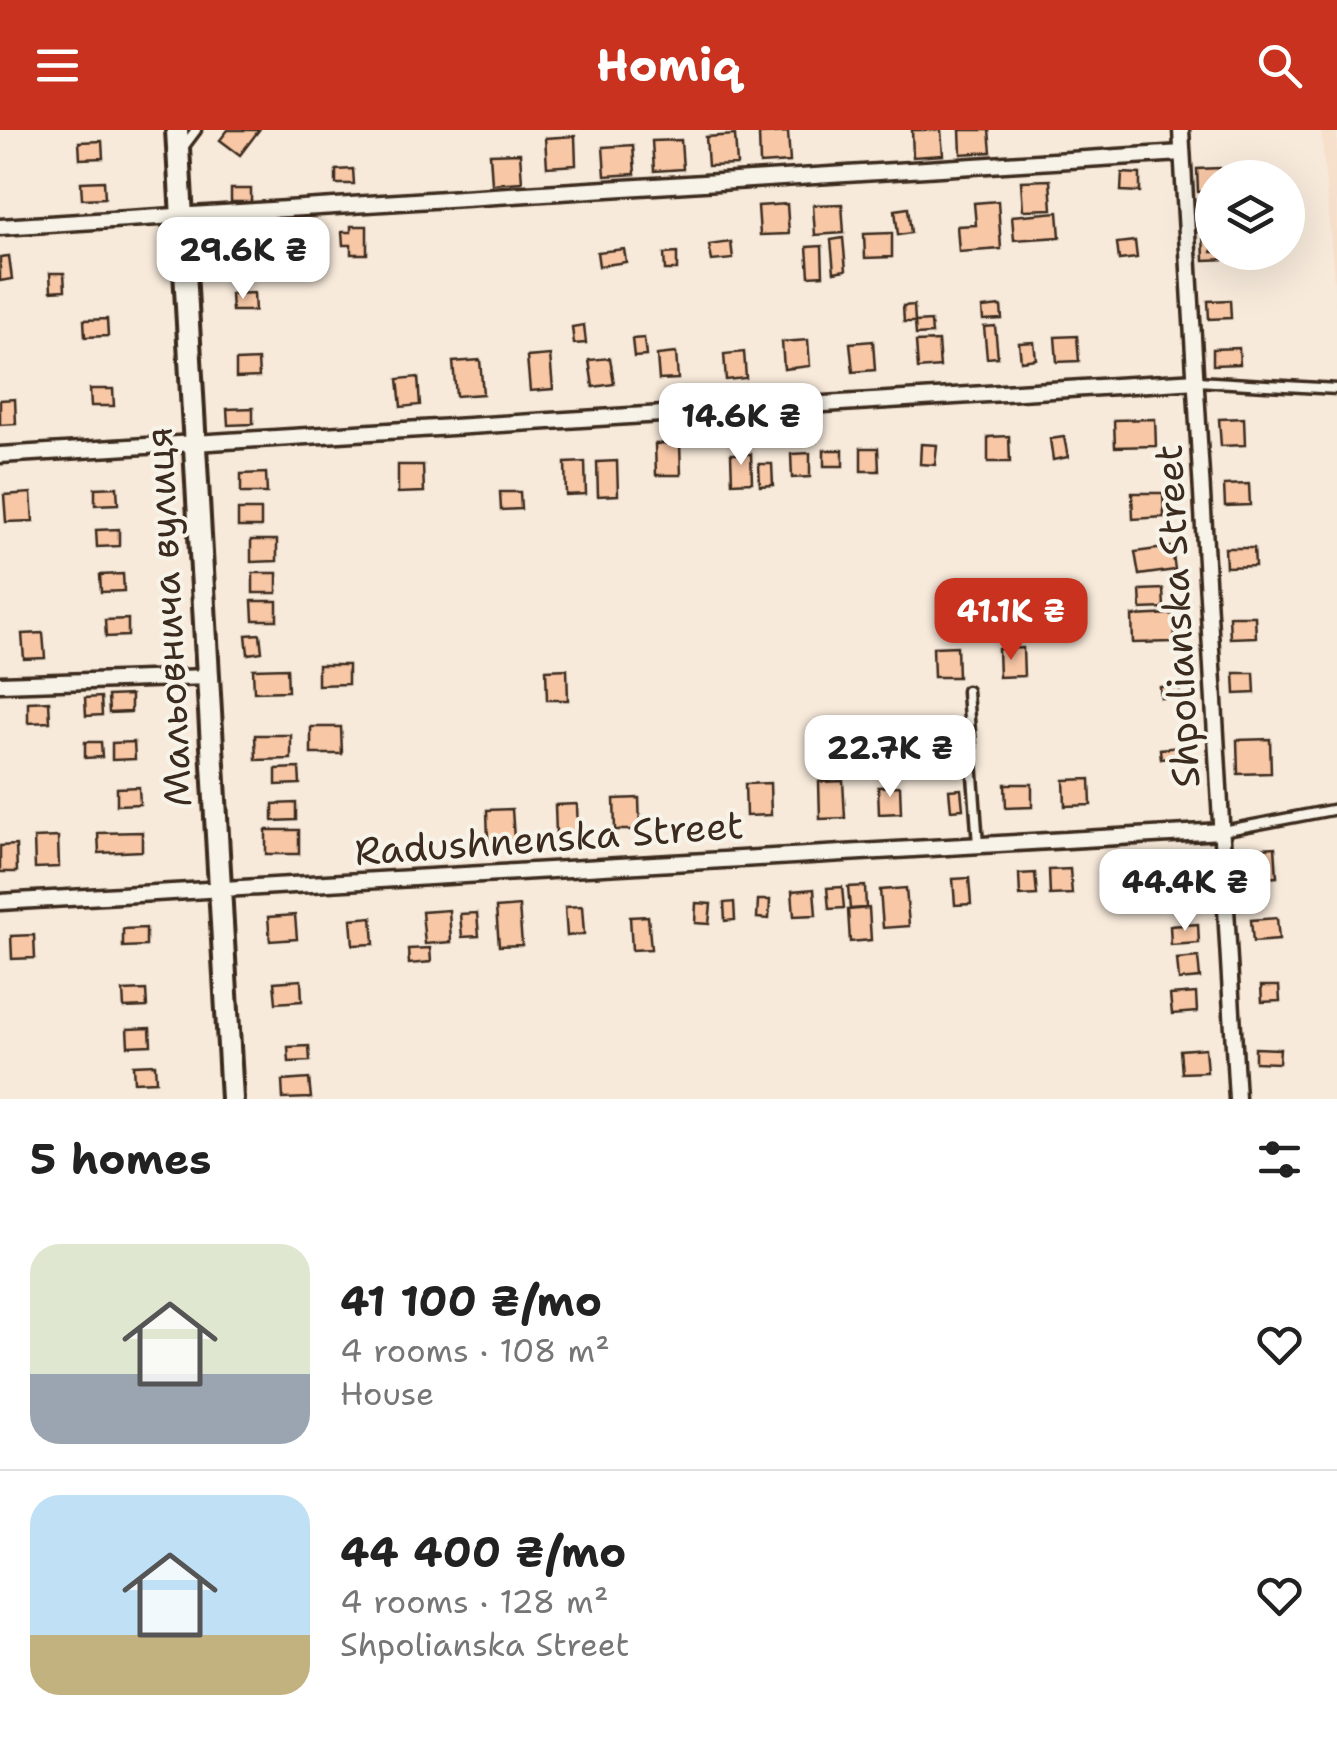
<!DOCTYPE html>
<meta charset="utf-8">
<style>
:root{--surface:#fff;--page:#f2f2f2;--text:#222;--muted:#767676;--line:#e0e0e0;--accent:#c8321e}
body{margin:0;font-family:"Shantell Sans",sans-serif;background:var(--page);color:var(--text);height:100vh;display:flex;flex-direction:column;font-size:38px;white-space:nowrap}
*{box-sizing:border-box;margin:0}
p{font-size:32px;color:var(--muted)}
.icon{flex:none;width:55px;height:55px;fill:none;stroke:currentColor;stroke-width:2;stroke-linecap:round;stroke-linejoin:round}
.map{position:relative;height:969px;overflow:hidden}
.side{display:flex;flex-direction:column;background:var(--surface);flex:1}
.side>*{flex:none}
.tools{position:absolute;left:1195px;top:30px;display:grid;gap:20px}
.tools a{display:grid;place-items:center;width:110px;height:110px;border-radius:50%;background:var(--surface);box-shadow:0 10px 40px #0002;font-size:50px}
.price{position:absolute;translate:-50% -85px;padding:0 22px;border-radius:20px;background:#fff;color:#222;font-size:32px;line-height:65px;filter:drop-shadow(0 2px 5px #0008)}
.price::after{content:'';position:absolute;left:50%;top:60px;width:30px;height:22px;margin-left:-15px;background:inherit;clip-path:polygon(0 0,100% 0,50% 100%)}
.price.current{background:var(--accent);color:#fff}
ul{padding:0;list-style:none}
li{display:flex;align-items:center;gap:30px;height:250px;padding:0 30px}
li+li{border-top:2px solid var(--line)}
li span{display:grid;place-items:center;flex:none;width:280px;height:200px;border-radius:30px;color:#555}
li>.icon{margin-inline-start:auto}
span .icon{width:120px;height:120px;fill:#fffc;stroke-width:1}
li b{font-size:42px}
h2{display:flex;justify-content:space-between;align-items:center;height:120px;padding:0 30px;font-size:42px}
header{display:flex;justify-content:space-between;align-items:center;height:130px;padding:0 30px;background:var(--accent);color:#fff;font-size:45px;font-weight:700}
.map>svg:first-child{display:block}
.built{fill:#f7e0cb}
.building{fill:#f7c7a6;stroke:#3b2a1e;stroke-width:2.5}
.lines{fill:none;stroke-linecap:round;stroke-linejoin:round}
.lane-casing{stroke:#3b2a1e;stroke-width:15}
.street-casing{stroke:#3b2a1e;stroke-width:21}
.secondary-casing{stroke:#3b2a1e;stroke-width:28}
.lane{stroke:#f7f3e8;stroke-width:8}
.street{stroke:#f7f3e8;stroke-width:14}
.secondary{stroke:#f7f3e8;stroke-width:20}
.labels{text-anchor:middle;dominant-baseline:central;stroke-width:8;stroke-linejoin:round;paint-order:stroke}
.street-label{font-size:38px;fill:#3b2a1e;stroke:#f7f3e8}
</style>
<header><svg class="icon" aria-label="menu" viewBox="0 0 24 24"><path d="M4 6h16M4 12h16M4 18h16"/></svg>Homiq<svg class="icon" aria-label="search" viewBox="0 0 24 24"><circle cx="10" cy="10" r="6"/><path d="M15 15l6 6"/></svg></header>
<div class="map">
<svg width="1337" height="969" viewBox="0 0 1337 969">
<rect width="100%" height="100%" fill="#f7eadb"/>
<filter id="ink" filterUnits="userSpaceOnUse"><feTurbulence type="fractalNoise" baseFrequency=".01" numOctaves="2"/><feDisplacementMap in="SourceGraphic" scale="20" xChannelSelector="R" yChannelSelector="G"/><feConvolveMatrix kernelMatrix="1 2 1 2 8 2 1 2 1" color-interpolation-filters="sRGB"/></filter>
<g filter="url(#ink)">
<path class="built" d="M 1321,0 L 1337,0 L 1337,185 Z"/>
<g class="building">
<path d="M 228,0 L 259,0 L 240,25 L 220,10 Z"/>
<path d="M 912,0 L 941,0 L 943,25 L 913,27 Z"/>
<path d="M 960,0 L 989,0 L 991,22 L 961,24 Z"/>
<path d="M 788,2 L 790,32 L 760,34 L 759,4 Z"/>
<path d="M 735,5 L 737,35 L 708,36 L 706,7 Z"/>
<path d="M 575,6 L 576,35 L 547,37 L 545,8 Z"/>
<path d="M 681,10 L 683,39 L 654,41 L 652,11 Z"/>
<path d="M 102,11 L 103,28 L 80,29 L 79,12 Z"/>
<path d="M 633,15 L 635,44 L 605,46 L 603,17 Z"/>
<path d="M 520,23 L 522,52 L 492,54 L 490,24 Z"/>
<path d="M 1220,38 L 1221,48 L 1212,48 L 1212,61 L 1198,62 L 1197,39 Z"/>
<path d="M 353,39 L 354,54 L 336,54 L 336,40 Z"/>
<path d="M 1122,43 L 1140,44 L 1140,62 L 1121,61 Z"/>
<path d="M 1050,50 L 1052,79 L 1023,80 L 1021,51 Z"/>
<path d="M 104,51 L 105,68 L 82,69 L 81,52 Z"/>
<rect x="231" y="59" width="20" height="13"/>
<path d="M 998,71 L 1001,119 L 959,122 L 957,96 L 976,95 L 974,73 Z"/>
<path d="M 787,74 L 789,104 L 760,105 L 758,76 Z"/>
<path d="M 842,74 L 844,103 L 815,105 L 813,75 Z"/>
<path d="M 908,78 L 911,103 L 898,105 L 895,80 Z"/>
<path d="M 1058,82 L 1060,107 L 1014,110 L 1012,86 Z"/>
<path d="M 351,96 L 367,96 L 367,124 L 351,124 L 351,115 L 343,115 L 342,102 L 351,102 Z"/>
<path d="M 262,98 L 262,112 L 227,113 L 227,99 Z"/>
<path d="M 1203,101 L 1212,101 L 1212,122 L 1229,122 L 1229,129 L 1204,130 Z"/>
<path d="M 892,103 L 892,127 L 865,128 L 864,104 Z"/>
<path d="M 843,108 L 846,140 L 834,142 L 831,110 Z"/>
<path d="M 1135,111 L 1137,128 L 1119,130 L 1117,113 Z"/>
<path d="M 731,112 L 733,129 L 712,131 L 709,115 Z"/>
<path d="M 822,116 L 823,145 L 809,146 L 807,117 Z"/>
<path d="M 624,119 L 626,132 L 599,136 L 597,122 Z"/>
<path d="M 677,123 L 677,140 L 665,140 L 664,124 Z"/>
<path d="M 9,126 L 12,149 L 0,151 L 0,127 Z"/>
<path d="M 50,143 L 64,143 L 65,160 L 51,161 Z"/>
<path d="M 254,163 L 255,181 L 232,181 L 231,164 Z"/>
<path d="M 1230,170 L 1231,188 L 1209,189 L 1208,171 Z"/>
<path d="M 914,175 L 915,192 L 904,192 L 903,176 Z"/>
<path d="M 1001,176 L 1002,189 L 983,190 L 982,178 Z"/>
<path d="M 107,189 L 108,206 L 85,207 L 84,190 Z"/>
<path d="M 931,191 L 932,204 L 916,205 L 915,192 Z"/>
<path d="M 584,195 L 586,213 L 574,214 L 572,197 Z"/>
<path d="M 995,196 L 998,227 L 987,228 L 984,197 Z"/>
<path d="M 1077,206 L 1079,231 L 1057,232 L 1055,207 Z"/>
<path d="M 644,208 L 646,226 L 634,227 L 632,209 Z"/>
<path d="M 808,210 L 810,236 L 784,239 L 782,212 Z"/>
<path d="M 873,211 L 875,240 L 853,242 L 850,213 Z"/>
<path d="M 938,211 L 940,237 L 918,239 L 916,212 Z"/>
<path d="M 1034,212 L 1036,229 L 1021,231 L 1019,213 Z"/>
<path d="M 1239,218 L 1240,234 L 1213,235 L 1213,219 Z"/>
<path d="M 744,222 L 746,248 L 726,250 L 724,224 Z"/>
<path d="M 676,223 L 678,249 L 659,250 L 657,225 Z"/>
<path d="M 550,225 L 553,259 L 530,261 L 527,227 Z"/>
<path d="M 610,228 L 614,254 L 593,257 L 589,230 Z"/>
<path d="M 258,230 L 259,247 L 236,248 L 236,231 Z"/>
<path d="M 480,230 L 483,264 L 456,266 L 453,232 Z"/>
<path d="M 418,247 L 420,275 L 401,277 L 398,249 Z"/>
<path d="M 90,259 L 113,259 L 114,276 L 91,276 Z"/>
<path d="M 15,269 L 16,294 L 0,295 L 0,270 Z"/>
<path d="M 253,278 L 253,294 L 228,295 L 227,279 Z"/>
<path d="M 1244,288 L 1245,315 L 1221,316 L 1219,289 Z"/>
<path d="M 1155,289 L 1156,316 L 1115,317 L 1114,290 Z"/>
<path d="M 1009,306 L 1010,332 L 988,332 L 988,307 Z"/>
<path d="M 1064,307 L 1068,327 L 1053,330 L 1050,309 Z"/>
<path d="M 680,313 L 681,345 L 656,345 L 655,314 Z"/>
<path d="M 921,314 L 937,315 L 935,335 L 920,334 Z"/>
<path d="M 861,318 L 878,318 L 879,341 L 861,341 Z"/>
<rect x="824" y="320" width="19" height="16"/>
<path d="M 810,323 L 810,347 L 792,348 L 791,324 Z"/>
<path d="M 731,324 L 751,324 L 752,352 L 732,353 Z"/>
<path d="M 617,331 L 618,365 L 598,366 L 597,332 Z"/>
<path d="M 585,332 L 586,364 L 566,365 L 565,333 Z"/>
<path d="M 759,334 L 772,334 L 773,355 L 760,356 Z"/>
<path d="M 398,335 L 423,335 L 424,362 L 398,363 Z"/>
<path d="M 266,343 L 267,363 L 241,363 L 241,344 Z"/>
<path d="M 1249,354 L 1250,375 L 1225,376 L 1224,355 Z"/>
<path d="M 117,357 L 118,374 L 95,375 L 95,358 Z"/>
<path d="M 500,362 L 520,362 L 521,379 L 501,380 Z"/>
<path d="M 31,363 L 33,391 L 6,392 L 4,365 Z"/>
<path d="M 1132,363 L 1163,363 L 1164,387 L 1133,389 Z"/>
<rect x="238" y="380" width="23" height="17"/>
<path d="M 119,399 L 119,416 L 97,417 L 96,400 Z"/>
<path d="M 251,410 L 277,410 L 277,431 L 251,432 Z"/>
<path d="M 1172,417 L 1175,440 L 1139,445 L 1135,422 Z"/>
<path d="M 1225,418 L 1254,418 L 1255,436 L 1226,437 Z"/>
<rect x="253" y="443" width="24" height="20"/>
<path d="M 123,444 L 124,461 L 101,462 L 100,445 Z"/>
<path d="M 1163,459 L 1164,478 L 1141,479 L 1140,460 Z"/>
<path d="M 252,471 L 277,471 L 277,490 L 253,490 Z"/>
<path d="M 1174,484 L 1175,512 L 1133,513 L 1132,486 Z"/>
<path d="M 1229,486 L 1255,486 L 1256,507 L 1230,508 Z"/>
<path d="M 128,489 L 128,506 L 106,507 L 105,490 Z"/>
<path d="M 43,503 L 45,528 L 24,529 L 22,504 Z"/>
<path d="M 260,504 L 262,522 L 248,524 L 246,505 Z"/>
<path d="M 957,516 L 958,547 L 934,547 L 933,517 Z"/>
<path d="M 1023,518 L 1024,546 L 999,547 L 998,519 Z"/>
<path d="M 318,535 L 348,535 L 348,554 L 318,555 Z"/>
<path d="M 287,538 L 288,561 L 254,562 L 253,539 Z"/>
<path d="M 567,539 L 568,570 L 547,570 L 546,540 Z"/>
<path d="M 1234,543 L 1254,543 L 1255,563 L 1235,564 Z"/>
<path d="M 1179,555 L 1180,566 L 1161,568 L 1160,557 Z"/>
<path d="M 131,565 L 131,582 L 109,583 L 108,566 Z"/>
<path d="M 101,567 L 102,585 L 86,586 L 85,568 Z"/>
<path d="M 49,571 L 50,592 L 28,593 L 28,572 Z"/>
<path d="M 311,597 L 341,597 L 342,624 L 311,624 Z"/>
<path d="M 255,605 L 291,605 L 291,629 L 256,630 Z"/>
<path d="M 1270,609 L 1271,643 L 1238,644 L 1237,610 Z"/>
<path d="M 85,612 L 101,612 L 102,627 L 85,628 Z"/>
<path d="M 134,612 L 135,629 L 112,630 L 112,613 Z"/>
<path d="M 1181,617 L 1182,626 L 1161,629 L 1160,619 Z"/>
<path d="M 299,638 L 300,654 L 276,655 L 276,639 Z"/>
<path d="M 1090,649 L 1091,675 L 1065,676 L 1064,650 Z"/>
<path d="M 843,651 L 845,688 L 820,689 L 819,652 Z"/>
<path d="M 770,653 L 771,685 L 746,686 L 745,654 Z"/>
<path d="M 1005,654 L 1032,654 L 1032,677 L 1006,678 Z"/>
<path d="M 900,656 L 901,683 L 879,684 L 878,657 Z"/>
<path d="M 139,657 L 140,674 L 117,675 L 117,658 Z"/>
<path d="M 961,659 L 963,679 L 951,680 L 949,660 Z"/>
<path d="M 639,668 L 640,700 L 615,700 L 614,669 Z"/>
<path d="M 296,673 L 296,690 L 273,691 L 273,674 Z"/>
<path d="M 577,674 L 578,704 L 556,705 L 555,675 Z"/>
<path d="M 512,679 L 514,709 L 488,710 L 487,680 Z"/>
<rect x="266" y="700" width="33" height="24"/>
<path d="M 142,702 L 142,721 L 99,723 L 98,703 Z"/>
<path d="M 58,707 L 59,737 L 35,738 L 34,708 Z"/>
<path d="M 16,715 L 17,742 L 0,742 L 0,716 Z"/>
<path d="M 1275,717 L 1277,747 L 1248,749 L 1246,719 Z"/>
<path d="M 1190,728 L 1191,745 L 1163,747 L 1162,730 Z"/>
<path d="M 1070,739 L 1072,764 L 1050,765 L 1049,740 Z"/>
<path d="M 1035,743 L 1037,765 L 1020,766 L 1019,744 Z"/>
<path d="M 969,748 L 971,774 L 955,775 L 953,749 Z"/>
<path d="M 865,756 L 866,778 L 850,779 L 848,757 Z"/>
<path d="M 842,757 L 844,778 L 829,779 L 827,758 Z"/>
<path d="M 906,758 L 909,796 L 883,798 L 880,760 Z"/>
<path d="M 814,759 L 816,785 L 794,786 L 792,761 Z"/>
<path d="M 758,770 L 770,770 L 769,789 L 757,788 Z"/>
<path d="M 734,772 L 735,790 L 725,791 L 724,773 Z"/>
<path d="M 696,773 L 711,774 L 709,794 L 695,793 Z"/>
<path d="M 519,776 L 522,815 L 499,816 L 496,778 Z"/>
<path d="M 582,776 L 584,804 L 567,806 L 565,777 Z"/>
<path d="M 869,778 L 871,810 L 850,812 L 848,780 Z"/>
<path d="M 449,780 L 451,812 L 425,814 L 422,782 Z"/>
<path d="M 477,783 L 479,806 L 462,807 L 460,784 Z"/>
<path d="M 295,785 L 297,809 L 270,811 L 268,787 Z"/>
<path d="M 648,786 L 651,819 L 632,820 L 630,787 Z"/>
<path d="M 372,787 L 374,814 L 353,815 L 351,789 Z"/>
<path d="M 1277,788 L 1279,810 L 1253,812 L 1251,790 Z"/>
<path d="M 1198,794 L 1199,813 L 1171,815 L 1170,796 Z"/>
<path d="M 146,798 L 146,816 L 123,817 L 123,799 Z"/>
<path d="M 34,805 L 35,828 L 12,829 L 11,806 Z"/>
<path d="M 430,818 L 431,832 L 409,834 L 408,819 Z"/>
<path d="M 1198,827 L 1200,848 L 1179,850 L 1177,829 Z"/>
<path d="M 301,850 L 302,871 L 276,873 L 274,852 Z"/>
<path d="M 1261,856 L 1279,856 L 1280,871 L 1262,872 Z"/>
<path d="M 146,860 L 147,877 L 124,878 L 123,861 Z"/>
<path d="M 1196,863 L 1197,882 L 1172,884 L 1170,865 Z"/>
<path d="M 150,898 L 151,915 L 128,916 L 127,899 Z"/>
<path d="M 309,916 L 310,931 L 289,932 L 288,917 Z"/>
<path d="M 1205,918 L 1207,942 L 1182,943 L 1180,920 Z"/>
<path d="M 1255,918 L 1280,919 L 1279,933 L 1255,932 Z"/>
<path d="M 155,934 L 156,951 L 134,952 L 133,935 Z"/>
<path d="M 309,949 L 311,968 L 283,969 L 282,951 Z"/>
</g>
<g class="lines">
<defs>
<g id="lane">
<path d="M 184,16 L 196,0"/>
<path d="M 1197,251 L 1337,259"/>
<path d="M 967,561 L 978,715"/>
<path d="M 1222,701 L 1337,679"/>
</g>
<g id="street">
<path d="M 1181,0 L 1237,969"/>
<path d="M 0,97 L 1182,23"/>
<path d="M 0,325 L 1197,251"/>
<path d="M 0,554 L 208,547"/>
<path d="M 0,772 L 1222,701"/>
</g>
<path id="secondary" d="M 177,0 L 232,969"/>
</defs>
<use href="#lane" class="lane-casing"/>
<use href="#street" class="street-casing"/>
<use href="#secondary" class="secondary-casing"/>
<use href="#lane" class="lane"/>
<use href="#street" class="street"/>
<use href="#secondary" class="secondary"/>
</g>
</g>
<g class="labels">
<g class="street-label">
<text transform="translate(1177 486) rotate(-93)">Shpolianska Street</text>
<text transform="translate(168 487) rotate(-93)">Мальовнича вулиця</text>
<text transform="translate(549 708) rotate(-4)">Radushnenska Street</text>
</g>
</g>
</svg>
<div class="tools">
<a><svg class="icon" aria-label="layers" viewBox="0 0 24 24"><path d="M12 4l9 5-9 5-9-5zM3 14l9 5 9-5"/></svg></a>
</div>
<b class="price" style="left:243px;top:172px">29.6K ₴</b>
<b class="price" style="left:741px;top:338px">14.6K ₴</b>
<b class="price current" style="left:1011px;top:533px">41.1K ₴</b>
<b class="price" style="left:890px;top:670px">22.7K ₴</b>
<b class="price" style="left:1185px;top:804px">44.4K ₴</b>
</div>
<section class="side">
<h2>5 homes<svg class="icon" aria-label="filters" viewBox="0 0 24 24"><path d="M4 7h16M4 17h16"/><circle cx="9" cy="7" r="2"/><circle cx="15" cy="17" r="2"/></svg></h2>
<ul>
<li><span style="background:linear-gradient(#dfe7d0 65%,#9aa5b1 0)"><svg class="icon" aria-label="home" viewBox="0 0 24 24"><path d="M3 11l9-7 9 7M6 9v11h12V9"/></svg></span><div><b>41 100 ₴/mo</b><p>4 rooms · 108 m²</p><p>House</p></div><svg class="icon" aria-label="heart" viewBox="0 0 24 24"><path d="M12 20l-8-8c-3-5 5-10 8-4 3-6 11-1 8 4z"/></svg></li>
<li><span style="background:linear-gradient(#bfe0f5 70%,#c2b280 0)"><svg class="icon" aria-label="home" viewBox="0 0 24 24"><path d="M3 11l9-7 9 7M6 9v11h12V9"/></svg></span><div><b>44 400 ₴/mo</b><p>4 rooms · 128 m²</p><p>Shpolianska Street</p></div><svg class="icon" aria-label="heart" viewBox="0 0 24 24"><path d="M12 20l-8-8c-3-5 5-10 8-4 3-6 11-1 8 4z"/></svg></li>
</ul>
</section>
